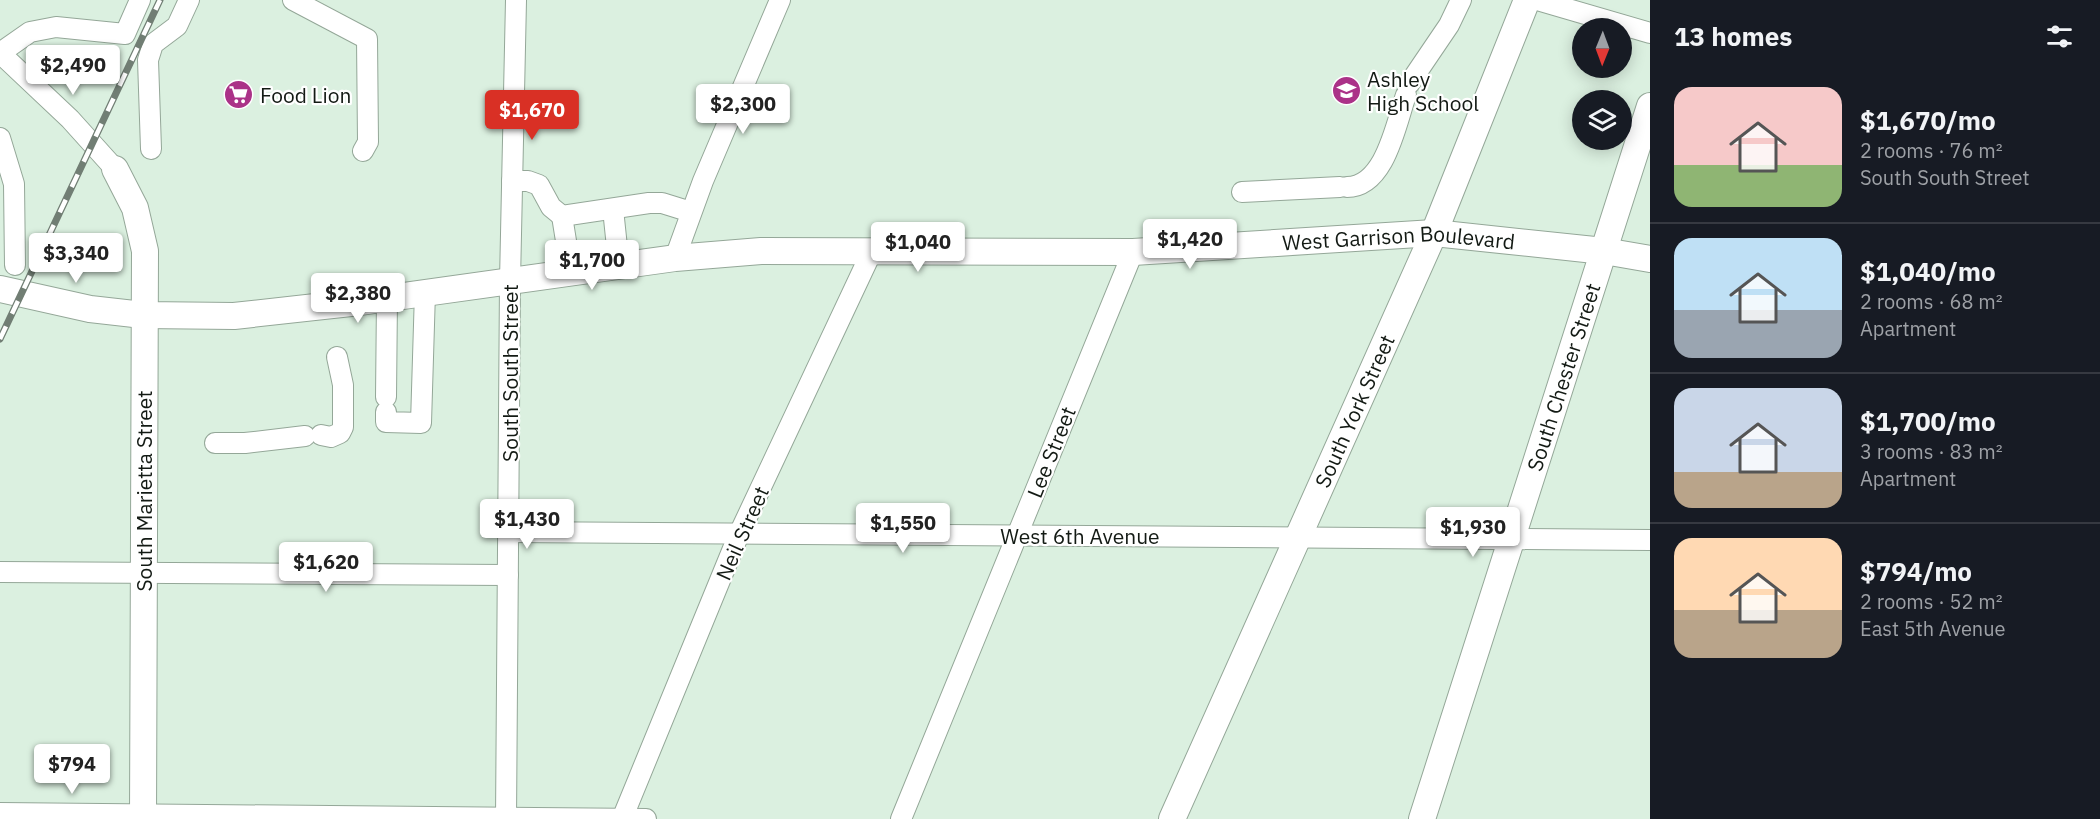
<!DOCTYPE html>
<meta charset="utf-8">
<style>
:root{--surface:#171b24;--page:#242831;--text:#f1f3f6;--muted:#9ea1a6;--line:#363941;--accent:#d93025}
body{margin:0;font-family:"IBM Plex Sans",sans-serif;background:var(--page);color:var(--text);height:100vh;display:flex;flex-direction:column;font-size:22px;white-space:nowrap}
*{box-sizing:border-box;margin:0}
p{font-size:20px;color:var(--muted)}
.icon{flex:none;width:33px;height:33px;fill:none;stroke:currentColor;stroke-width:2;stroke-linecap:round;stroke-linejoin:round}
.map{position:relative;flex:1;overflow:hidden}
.side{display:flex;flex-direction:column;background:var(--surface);width:450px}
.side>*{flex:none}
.needle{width:39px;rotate:181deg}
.fabs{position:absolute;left:1572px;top:18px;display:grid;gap:12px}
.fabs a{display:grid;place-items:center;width:60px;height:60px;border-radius:50%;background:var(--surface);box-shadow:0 3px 15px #0003;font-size:30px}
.price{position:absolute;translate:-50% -51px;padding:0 14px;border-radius:6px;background:#fff;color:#222;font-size:20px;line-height:39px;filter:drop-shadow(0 2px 3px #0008)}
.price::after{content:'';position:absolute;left:50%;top:36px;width:18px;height:14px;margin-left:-9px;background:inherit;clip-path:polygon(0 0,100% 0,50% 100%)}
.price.active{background:var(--accent);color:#fff}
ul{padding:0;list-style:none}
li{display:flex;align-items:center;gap:18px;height:150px;padding:0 24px}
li+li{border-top:2px solid var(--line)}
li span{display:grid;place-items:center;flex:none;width:168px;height:120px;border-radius:18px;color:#555}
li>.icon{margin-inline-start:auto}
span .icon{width:72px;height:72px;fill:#fffc;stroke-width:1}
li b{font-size:26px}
h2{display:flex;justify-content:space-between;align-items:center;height:72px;padding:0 24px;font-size:26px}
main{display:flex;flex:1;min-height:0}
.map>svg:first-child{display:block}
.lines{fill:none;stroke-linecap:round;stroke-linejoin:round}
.minor-casing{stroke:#94a798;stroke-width:22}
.major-casing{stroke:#94a798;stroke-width:28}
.minor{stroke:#fff;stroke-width:20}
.major{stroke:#fff;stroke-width:26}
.rail-casing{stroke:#717e74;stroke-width:7}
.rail{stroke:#fff;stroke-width:4.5;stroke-dasharray:14;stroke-linecap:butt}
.labels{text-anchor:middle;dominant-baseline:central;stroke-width:4.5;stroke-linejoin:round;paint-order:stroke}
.poi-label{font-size:21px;fill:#131a14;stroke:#fff;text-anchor:start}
.street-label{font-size:21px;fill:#131a14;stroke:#fff}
</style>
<main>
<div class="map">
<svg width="1650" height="819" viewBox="0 0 1650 819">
<rect width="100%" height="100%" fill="#dbf0e0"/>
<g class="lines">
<defs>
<g id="minor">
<path d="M 293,0 L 367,39 L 368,142 L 363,151"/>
<path d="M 1537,0 L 1650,33"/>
<path d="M 0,53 L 30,32 L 56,27 L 125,34 L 140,0"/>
<path d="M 0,53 L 70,119 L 115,169"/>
<path d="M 1409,84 L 1449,25 L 1461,0"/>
<path d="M 0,138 L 14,184 L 15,265"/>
<path d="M 151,149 L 148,60 L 153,44 L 177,26 L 189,0"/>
<path d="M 512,181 L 528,181 L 539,185 L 551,207 L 562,216 L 649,203 L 662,203 L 691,212"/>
<path d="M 1347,187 C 1385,187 1396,124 1406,95"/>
<path d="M 1242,192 L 1340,187"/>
<path d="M 613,209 L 619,266"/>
<path d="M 562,216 L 571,272"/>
<path d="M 675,258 L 703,181 L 780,0"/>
<path d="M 386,397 L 387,298"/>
<path d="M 386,412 L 386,422 L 421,423 L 425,292"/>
<path d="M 321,435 L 331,437 L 340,433 L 343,427 L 343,385 L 337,357"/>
<path d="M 215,443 L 245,443 L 305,436"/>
<path d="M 509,532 L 1650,540"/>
<path d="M 0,572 L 508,575"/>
<path d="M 0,813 L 646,819"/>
<path d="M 506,819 L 510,281 L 516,0"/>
<path d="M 622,819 L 739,534 L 872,251"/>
<path d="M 901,819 L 1133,252"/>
</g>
<g id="major">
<path d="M 115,169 L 135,208 L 145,251 L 143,819"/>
<path id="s1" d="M 0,289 L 90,309 L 143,315 L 234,316 L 360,302 L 675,258 L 761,251 L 1133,252 L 1434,233 L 1604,251 L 1650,259"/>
<path id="s2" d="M 1172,819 L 1434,233 L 1527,0"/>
<path id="s3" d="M 1422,819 L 1650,106"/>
</g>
</defs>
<use href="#minor" class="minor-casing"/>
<use href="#major" class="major-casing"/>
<use href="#minor" class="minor"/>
<use href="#major" class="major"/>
<defs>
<path id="rail" d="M 0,339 L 160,0"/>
</defs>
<use href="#rail" class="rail-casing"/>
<use href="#rail" class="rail"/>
</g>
<defs>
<symbol id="school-disc" viewBox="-11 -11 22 22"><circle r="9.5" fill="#ab3288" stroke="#fff"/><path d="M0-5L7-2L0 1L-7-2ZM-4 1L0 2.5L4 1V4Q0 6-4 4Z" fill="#fff"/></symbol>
<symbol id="supermarket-disc" viewBox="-11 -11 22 22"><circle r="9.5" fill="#ab3288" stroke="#fff"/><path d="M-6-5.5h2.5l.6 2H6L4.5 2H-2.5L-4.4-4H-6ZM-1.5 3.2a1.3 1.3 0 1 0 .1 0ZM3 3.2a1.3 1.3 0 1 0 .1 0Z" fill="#fff"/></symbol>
</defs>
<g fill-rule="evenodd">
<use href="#school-disc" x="1330" y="74" width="33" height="33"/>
<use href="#supermarket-disc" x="222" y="78" width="33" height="33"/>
</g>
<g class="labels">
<g class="poi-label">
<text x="1367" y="79">Ashley<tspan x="1367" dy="24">High School</tspan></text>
<text x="260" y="95">Food Lion</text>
</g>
<g class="street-label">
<text stroke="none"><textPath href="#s1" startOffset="1406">West Garrison Boulevard</textPath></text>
<text transform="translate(510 373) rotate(-90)">South South Street</text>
<text stroke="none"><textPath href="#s3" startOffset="464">South Chester Street</textPath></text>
<text stroke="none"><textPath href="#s2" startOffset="447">South York Street</textPath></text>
<text transform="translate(1051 452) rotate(-68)">Lee Street</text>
<text transform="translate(144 491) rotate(-90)">South Marietta Street</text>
<text transform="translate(742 533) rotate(-66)">Neil Street</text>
<text x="1080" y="536">West 6th Avenue</text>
</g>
</g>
</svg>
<div class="fabs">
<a><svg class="needle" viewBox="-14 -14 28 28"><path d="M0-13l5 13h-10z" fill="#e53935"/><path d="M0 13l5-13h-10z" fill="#9ea1a6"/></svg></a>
<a><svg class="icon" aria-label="layers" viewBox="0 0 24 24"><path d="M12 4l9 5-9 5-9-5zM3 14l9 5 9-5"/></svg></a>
</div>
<b class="price" style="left:73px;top:96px">$2,490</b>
<b class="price" style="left:743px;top:135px">$2,300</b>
<b class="price active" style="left:532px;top:141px">$1,670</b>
<b class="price" style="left:1190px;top:270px">$1,420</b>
<b class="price" style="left:918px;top:273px">$1,040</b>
<b class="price" style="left:76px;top:284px">$3,340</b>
<b class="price" style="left:592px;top:291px">$1,700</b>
<b class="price" style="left:358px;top:324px">$2,380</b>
<b class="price" style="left:527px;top:550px">$1,430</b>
<b class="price" style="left:903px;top:554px">$1,550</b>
<b class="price" style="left:1473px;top:558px">$1,930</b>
<b class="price" style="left:326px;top:593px">$1,620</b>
<b class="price" style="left:72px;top:795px">$794</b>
</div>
<section class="side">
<h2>13 homes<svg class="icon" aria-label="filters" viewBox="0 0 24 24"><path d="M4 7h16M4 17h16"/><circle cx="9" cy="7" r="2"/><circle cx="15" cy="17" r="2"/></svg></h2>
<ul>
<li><span style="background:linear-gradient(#f6c9c9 65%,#8fb573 0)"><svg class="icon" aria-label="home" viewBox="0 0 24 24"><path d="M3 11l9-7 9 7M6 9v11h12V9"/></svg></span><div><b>$1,670/mo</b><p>2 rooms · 76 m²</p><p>South South Street</p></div></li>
<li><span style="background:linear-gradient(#bfe0f5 60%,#9aa5b1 0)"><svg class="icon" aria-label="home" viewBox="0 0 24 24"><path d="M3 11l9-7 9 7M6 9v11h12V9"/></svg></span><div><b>$1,040/mo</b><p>2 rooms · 68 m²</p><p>Apartment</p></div></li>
<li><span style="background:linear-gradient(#c9d6e8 70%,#b9a48a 0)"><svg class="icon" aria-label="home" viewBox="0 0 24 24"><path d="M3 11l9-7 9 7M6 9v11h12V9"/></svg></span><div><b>$1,700/mo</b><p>3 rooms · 83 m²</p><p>Apartment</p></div></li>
<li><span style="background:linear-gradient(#ffd9b3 60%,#b9a48a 0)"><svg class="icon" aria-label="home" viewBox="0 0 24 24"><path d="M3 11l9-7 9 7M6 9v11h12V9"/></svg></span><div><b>$794/mo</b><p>2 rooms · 52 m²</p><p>East 5th Avenue</p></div></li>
</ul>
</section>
</main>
